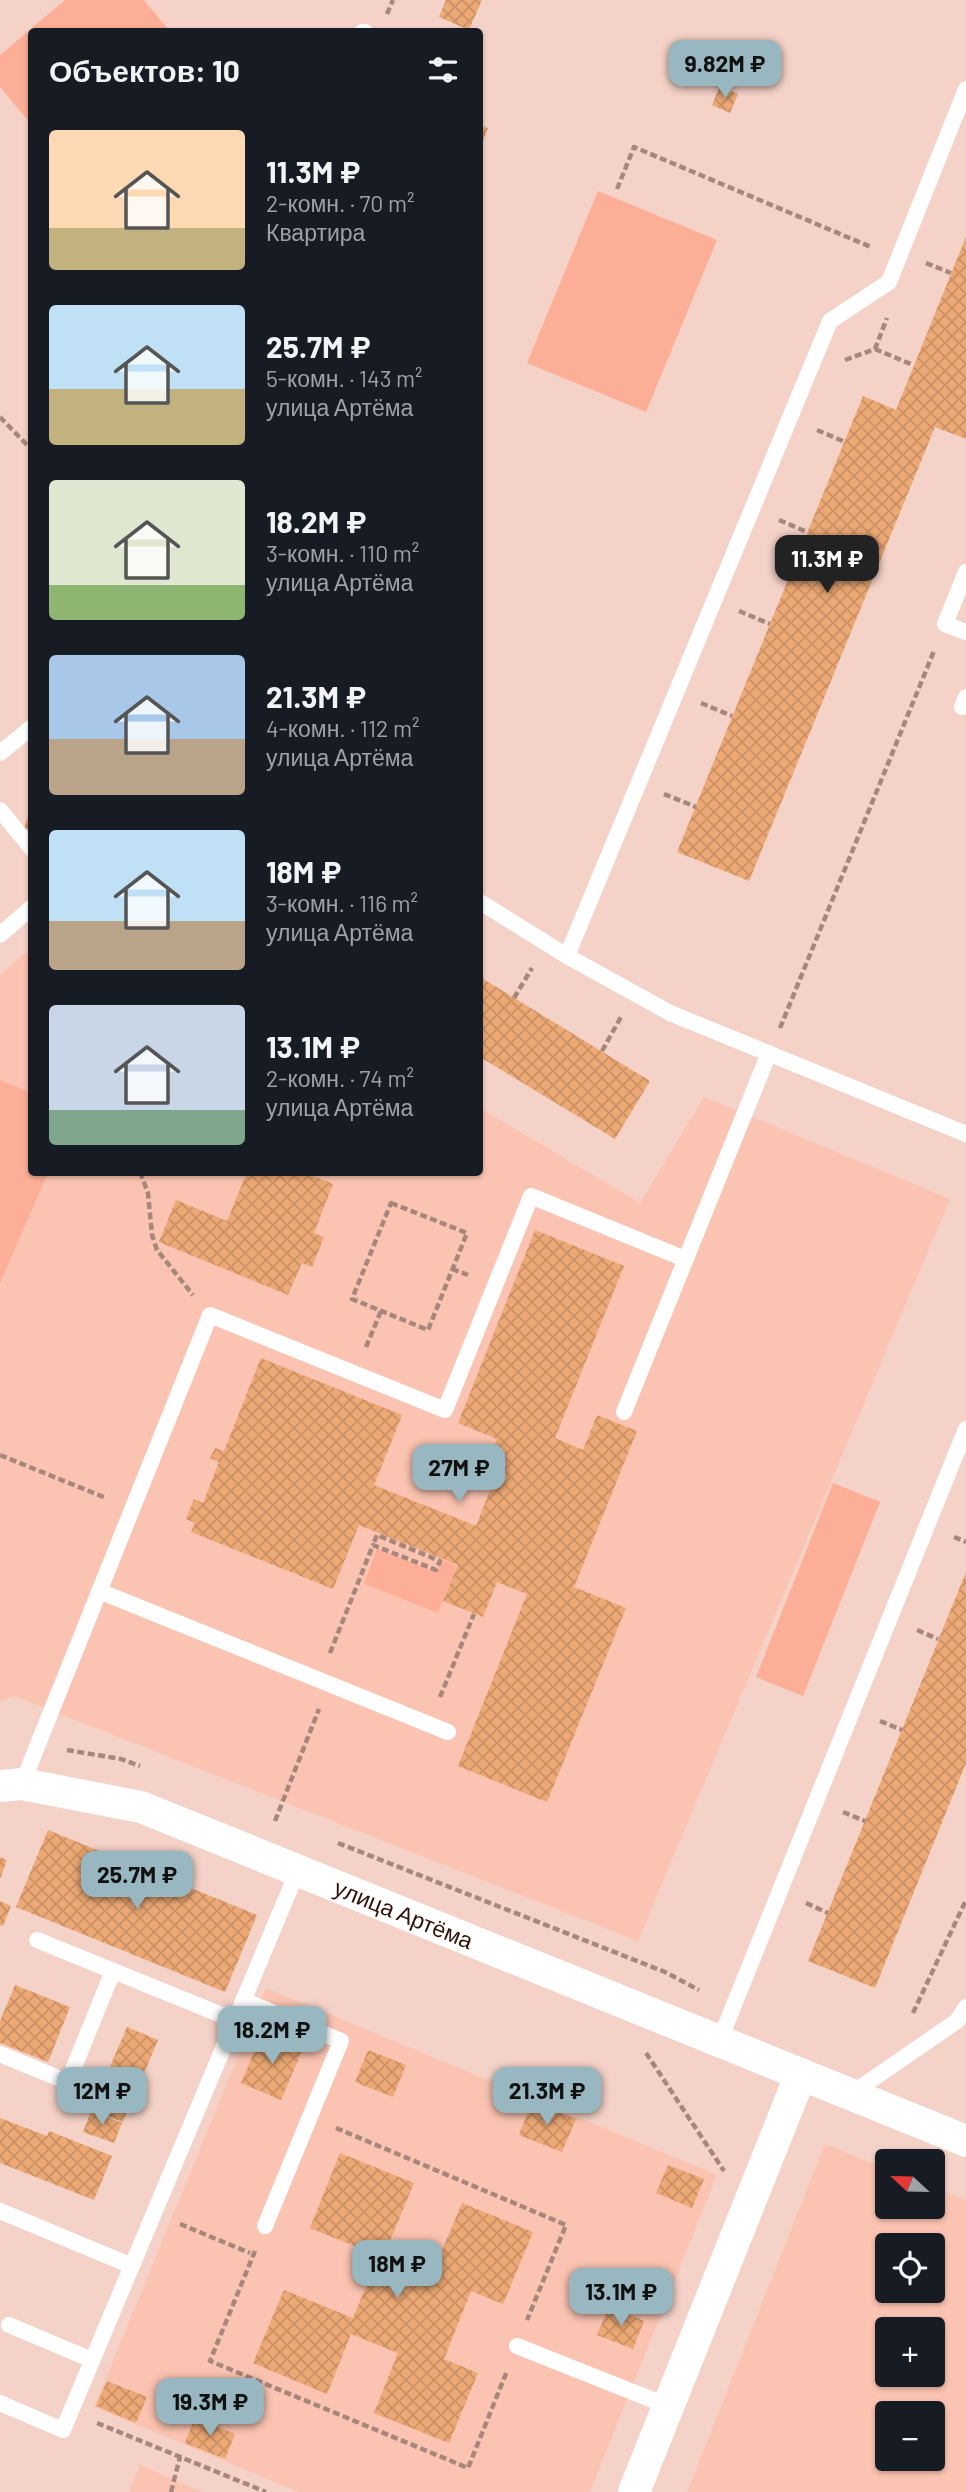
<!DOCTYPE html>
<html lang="ru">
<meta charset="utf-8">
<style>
:root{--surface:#171b24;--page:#242831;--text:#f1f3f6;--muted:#9ea1a6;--accent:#98b7c1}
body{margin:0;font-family:Barlow,sans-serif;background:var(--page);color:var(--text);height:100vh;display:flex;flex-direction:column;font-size:26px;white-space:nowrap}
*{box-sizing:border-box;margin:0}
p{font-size:23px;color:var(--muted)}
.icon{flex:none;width:38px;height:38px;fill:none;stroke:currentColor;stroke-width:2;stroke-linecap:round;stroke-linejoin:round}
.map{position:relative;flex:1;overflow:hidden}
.sheet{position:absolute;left:28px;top:28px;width:455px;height:1148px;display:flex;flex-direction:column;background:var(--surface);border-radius:7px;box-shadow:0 2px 5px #0004}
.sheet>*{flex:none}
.needle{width:46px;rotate:292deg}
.buttons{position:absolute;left:875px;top:2149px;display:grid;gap:14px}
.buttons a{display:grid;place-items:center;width:70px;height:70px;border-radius:7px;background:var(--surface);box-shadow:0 2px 5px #0004;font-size:35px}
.price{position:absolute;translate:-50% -60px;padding:0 16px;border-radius:14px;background:var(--accent);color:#111;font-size:23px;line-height:46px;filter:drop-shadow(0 2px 4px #0008)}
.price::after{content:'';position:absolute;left:50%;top:42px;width:21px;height:16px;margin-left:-10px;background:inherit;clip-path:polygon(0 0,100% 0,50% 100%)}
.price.current{background:#222;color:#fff}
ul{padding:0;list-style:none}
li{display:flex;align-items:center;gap:21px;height:175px;padding:0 21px}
li span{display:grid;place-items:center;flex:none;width:196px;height:140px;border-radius:7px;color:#555}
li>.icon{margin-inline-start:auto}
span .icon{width:84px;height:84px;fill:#fffc;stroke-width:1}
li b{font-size:30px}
h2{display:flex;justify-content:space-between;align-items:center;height:84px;padding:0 21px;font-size:30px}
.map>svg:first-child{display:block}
.built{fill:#fbc3b1;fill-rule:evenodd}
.green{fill:#fcaf96}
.building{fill:url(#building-cross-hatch)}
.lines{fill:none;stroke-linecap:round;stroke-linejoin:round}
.path{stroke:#a7867c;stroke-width:4.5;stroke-dasharray:7 3.5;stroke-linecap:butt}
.service{stroke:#fff;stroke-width:16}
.minor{stroke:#fff;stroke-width:32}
.labels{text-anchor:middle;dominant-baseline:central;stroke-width:5;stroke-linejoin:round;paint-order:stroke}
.street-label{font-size:23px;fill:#2f1108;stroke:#fcfcfc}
</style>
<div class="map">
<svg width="966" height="2492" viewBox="0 0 966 2492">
<defs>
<pattern id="building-cross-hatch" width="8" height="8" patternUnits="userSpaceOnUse" patternTransform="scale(1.75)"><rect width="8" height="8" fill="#eca975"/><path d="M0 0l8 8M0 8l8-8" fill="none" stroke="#cb9064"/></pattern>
</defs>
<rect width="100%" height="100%" fill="#f5d2c7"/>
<g class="built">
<path d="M 31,948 L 32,1172 L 480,1172 L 480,1108 L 640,1203 L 704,1097 L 950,1199 L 638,1941 L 14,1696 L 0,1701 L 0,975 Z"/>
<path d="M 266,1988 L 717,2175 L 590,2492 L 299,2492 L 94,2407 Z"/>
<path d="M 825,2144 L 887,2169 L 887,2207 L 933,2207 L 933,2187 L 966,2200 L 966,2492 L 687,2492 ZM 933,2245 L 933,2291 L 887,2291 L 887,2245 ZM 887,2329 L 933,2329 L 933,2375 L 887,2375 ZM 887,2413 L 933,2413 L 933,2459 L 887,2459 Z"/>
<path d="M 140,2465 L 165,2476 L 203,2492 L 129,2492 Z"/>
</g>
<g class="green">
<path d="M 65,0 L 144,0 L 168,29 L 166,32 L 32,32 L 31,124 L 0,87 L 0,55 Z"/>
<path d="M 598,191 L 717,240 L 646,412 L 527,363 Z"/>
<path d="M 0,1080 L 31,1093 L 32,1172 L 48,1173 L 0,1283 Z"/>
<path d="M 833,1483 L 880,1502 L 803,1696 L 756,1677 Z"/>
<path d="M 377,1549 L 436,1572 L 442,1560 L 457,1566 L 438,1613 L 364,1584 Z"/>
</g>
<g class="building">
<path d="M 446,0 L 482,0 L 469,30 L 439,17 Z"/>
<path d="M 720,86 L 738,94 L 730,113 L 712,105 Z"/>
<path d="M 480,125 L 488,128 L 480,148 Z"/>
<path d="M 966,237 L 966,439 L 935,427 L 749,881 L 677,852 L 863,396 L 896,410 Z"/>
<path d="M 31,808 L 32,809 L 32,831 L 24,828 Z"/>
<path d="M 480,977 L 650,1081 L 615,1139 L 480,1057 Z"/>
<path d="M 247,1172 L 304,1172 L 333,1184 L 314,1233 L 324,1237 L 312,1267 L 302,1263 L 288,1295 L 159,1242 L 176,1200 L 227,1221 Z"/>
<path d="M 535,1230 L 624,1266 L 555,1438 L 583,1450 L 597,1415 L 637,1431 L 574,1587 L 626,1608 L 547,1802 L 458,1766 L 527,1594 L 497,1582 L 483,1617 L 443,1601 L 458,1565 L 359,1525 L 333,1589 L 191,1532 L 195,1523 L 186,1519 L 194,1499 L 203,1503 L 219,1462 L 210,1458 L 215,1448 L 224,1451 L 261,1358 L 402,1415 L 374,1485 L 476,1526 L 499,1467 L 488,1462 L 497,1439 L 458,1423 Z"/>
<path d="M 966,1572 L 966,1763 L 875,1988 L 808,1961 Z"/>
<path d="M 48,1830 L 257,1915 L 225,1992 L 16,1907 Z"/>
<path d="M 0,1857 L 7,1860 L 0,1879 Z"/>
<path d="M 0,1901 L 11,1906 L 3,1926 L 0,1925 Z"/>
<path d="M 15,1985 L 70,2007 L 48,2062 L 0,2043 L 0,2021 Z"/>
<path d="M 127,2027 L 158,2040 L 141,2081 L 138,2080 L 123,2122 L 91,2110 L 107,2068 L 109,2069 Z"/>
<path d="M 263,2031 L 303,2048 L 281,2100 L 241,2083 Z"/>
<path d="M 368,2050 L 406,2065 L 393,2097 L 355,2082 Z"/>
<path d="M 532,2101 L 576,2119 L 562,2152 L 519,2135 Z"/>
<path d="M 91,2111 L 122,2123 L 114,2143 L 83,2132 Z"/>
<path d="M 0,2118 L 47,2136 L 49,2131 L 112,2156 L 94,2200 L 0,2163 Z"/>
<path d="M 340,2153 L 414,2183 L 389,2243 L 437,2262 L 462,2203 L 533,2232 L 503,2304 L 471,2291 L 444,2359 L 478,2373 L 449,2443 L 374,2413 L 398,2353 L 351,2334 L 327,2394 L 253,2363 L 284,2290 L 353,2318 L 379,2256 L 310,2228 Z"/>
<path d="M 668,2165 L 704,2179 L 692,2208 L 656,2193 Z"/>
<path d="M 609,2306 L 644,2321 L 633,2349 L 597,2335 Z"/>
<path d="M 107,2381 L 147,2397 L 136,2423 L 96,2406 Z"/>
<path d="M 195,2417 L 235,2434 L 225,2459 L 185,2443 Z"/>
</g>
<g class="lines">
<g class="path">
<path d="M 387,14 L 393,0"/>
<path d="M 617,189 L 634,147 L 871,247"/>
<path d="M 926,263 L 951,273"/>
<path d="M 875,349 L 913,365"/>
<path d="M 845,360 L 875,349 L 887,318"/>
<path d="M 0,417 L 32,450"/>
<path d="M 817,430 L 845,442"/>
<path d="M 779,520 L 807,532"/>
<path d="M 739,611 L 770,624"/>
<path d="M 701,703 L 732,716"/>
<path d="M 664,794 L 696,807"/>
<path d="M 514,998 L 532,968"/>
<path d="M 780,1028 L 934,651"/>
<path d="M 602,1051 L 621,1017"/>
<path d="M 140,1172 L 148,1193 L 152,1235 L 157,1250 L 193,1295"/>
<path d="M 391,1203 L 467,1233 L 428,1330 L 352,1299 Z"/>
<path d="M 452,1269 L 468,1275"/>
<path d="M 366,1347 L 381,1311"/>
<path d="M 0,1455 L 106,1498"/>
<path d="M 954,1537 L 966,1542"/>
<path d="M 917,1630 L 938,1639"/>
<path d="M 330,1653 L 373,1545 L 436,1570 L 440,1561 L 377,1535 L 373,1545"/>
<path d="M 440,1697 L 474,1614"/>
<path d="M 880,1721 L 902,1730"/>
<path d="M 67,1750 L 121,1759 L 140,1766"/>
<path d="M 843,1812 L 865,1821"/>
<path d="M 275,1821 L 319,1709"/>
<path d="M 338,1843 L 665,1972 L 699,1990"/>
<path d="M 806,1903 L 828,1913"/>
<path d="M 913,2013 L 966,1900"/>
<path d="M 646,2053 L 724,2171"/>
<path d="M 336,2128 L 566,2225 L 527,2320"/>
<path d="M 180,2224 L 250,2253"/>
<path d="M 255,2251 L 210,2361 L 468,2468 L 507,2371"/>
<path d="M 97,2423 L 266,2492"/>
<path d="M 171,2492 L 180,2457"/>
</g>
<g class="service">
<path d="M 362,32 L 365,32"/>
<path d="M 966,572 L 945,624 L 966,632"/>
<path d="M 962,707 L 966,697"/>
<path d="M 0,753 L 32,727"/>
<path d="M 0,810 L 32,849"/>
<path d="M 480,902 L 567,956 L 670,1013 L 966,1134"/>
<path d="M 0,935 L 32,907"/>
<path d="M 567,956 L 830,321 L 889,282 L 966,89"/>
<path d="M 624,1412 L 769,1053"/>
<path d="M 99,1591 L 448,1732"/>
<path d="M 22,1784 L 210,1315 L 445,1410 L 531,1196 L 685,1259"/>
<path d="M 37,1940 L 234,2020"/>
<path d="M 243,2000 L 341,2041 L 265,2226"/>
<path d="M 719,2042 L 966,1429"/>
<path d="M 0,2054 L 68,2082 L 113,1971"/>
<path d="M 851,2094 L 957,2021 L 966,2007"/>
<path d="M 0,2211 L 132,2266"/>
<path d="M 9,2325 L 92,2360"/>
<path d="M 517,2346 L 668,2406"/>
<path d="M 0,2403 L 63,2430 L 298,1870"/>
</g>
<g class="minor">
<path id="s1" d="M 0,1786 L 22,1784 L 141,1807 L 966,2141"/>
<path d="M 634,2492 L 801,2074"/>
</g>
</g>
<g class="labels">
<g class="street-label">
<text stroke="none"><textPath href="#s1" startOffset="427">улица Артёма</textPath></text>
</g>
</g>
</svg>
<div class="buttons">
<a><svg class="needle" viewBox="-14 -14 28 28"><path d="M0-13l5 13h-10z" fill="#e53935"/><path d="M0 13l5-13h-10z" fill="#9ea1a6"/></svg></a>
<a><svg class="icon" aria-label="locate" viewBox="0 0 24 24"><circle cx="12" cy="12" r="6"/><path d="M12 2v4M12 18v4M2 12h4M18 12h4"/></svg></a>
<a>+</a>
<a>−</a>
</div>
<b class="price" style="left:725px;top:100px">9.82M ₽</b>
<b class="price current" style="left:827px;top:595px">11.3M ₽</b>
<b class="price" style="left:459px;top:1504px">27M ₽</b>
<b class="price" style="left:137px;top:1911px">25.7M ₽</b>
<b class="price" style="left:272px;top:2066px">18.2M ₽</b>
<b class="price" style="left:102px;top:2127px">12M ₽</b>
<b class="price" style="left:547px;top:2127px">21.3M ₽</b>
<b class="price" style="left:397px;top:2300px">18M ₽</b>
<b class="price" style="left:621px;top:2328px">13.1M ₽</b>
<b class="price" style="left:210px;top:2438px">19.3M ₽</b>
<section class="sheet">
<h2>Объектов: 10<svg class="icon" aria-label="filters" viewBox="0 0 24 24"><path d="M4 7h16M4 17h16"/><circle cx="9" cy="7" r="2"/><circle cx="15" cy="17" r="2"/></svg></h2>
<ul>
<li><span style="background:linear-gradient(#ffd9b3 70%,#c2b280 0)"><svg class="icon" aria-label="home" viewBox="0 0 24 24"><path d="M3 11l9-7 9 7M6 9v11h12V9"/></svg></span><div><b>11.3M ₽</b><p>2-комн. · 70 m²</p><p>Квартира</p></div></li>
<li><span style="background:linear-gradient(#bfe0f5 60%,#c2b280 0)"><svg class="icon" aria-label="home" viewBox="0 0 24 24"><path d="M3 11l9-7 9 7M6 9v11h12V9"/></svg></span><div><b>25.7M ₽</b><p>5-комн. · 143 m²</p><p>улица Артёма</p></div></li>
<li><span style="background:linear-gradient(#dfe7d0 75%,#8fb573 0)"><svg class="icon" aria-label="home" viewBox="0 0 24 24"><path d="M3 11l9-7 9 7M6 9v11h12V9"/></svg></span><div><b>18.2M ₽</b><p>3-комн. · 110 m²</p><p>улица Артёма</p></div></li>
<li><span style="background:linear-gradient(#a9c7e8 60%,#b9a48a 0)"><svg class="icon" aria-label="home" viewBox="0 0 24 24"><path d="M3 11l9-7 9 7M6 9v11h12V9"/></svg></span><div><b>21.3M ₽</b><p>4-комн. · 112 m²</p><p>улица Артёма</p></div></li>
<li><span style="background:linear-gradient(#bfe0f5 65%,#b9a48a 0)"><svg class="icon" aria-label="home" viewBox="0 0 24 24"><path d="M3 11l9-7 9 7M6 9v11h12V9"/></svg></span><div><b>18M ₽</b><p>3-комн. · 116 m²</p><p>улица Артёма</p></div></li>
<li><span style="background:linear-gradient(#c9d6e8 75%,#7fa58c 0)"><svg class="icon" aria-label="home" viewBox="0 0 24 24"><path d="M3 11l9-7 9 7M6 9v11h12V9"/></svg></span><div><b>13.1M ₽</b><p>2-комн. · 74 m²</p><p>улица Артёма</p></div></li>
</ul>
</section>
</div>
